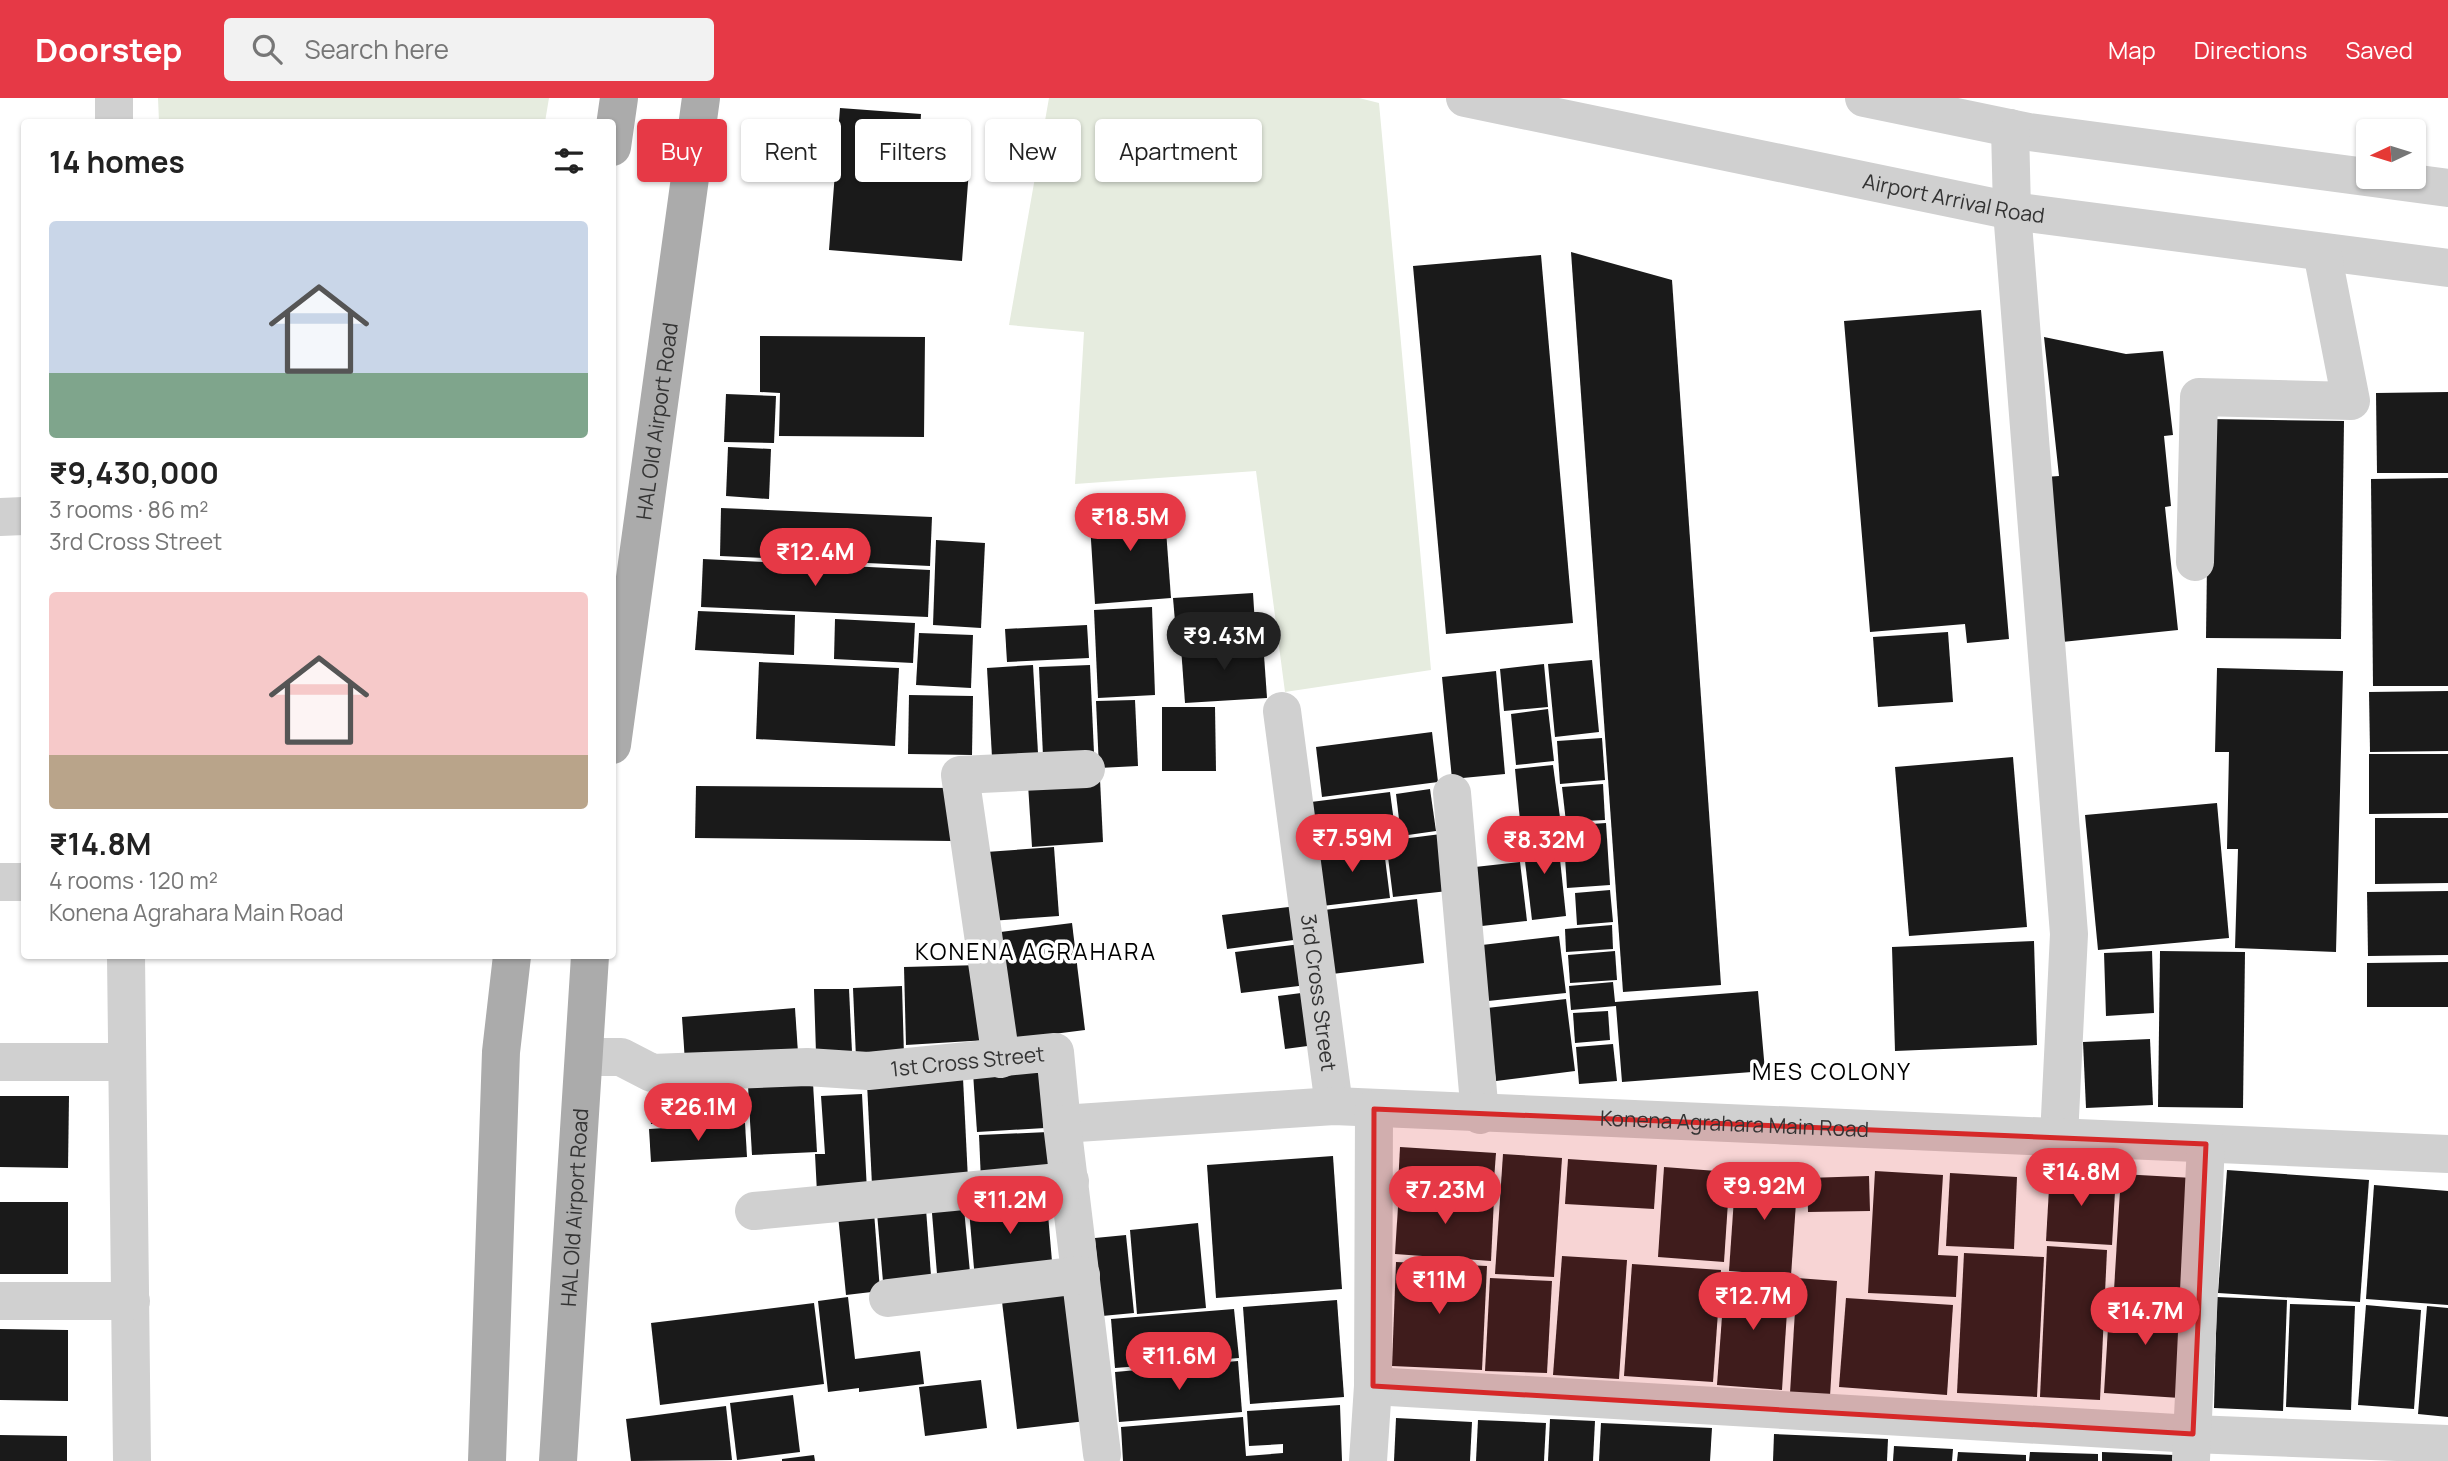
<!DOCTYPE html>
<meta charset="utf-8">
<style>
:root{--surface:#fff;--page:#f2f2f2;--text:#222;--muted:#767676;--accent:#e63946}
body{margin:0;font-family:Manrope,sans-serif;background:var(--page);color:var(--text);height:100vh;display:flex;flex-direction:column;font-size:26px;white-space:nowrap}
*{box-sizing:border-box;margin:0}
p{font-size:23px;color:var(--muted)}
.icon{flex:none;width:38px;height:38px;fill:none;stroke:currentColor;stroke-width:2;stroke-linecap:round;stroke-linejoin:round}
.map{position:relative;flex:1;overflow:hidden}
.sheet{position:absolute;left:21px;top:21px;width:595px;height:840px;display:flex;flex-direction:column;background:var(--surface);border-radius:7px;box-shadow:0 2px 5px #0004}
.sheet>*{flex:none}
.hud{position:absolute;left:637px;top:21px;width:665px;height:63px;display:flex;gap:14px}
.needle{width:46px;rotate:266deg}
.buttons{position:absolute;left:2356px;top:21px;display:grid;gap:14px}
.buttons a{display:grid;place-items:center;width:70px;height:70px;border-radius:7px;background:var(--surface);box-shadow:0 2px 5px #0004;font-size:35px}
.price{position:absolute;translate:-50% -60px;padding:0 16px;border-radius:24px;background:var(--accent);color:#fff;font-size:23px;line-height:46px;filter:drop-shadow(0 2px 4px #0008)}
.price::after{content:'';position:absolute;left:50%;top:42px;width:21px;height:16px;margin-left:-10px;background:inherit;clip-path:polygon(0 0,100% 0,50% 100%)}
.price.current{background:#222;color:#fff}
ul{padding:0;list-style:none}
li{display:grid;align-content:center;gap:14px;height:371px;padding:0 28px}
li span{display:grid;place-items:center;height:217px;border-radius:7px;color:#555}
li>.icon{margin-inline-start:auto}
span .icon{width:126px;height:126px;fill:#fffc;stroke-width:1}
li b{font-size:30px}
h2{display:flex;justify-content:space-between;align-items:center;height:84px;padding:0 28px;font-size:30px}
.pill{padding:0 24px;border-radius:7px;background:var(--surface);box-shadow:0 2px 5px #0004;font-size:24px;line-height:63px}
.pill.current{background:var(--accent);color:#fff}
header{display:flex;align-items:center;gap:42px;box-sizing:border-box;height:98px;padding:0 35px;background:var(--accent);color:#fff}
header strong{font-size:33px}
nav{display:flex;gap:38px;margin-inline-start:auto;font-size:24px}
.search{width:490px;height:63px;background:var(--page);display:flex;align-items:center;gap:18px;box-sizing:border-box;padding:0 24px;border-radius:7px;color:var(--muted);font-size:26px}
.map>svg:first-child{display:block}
.green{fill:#e6ecdf}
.building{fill:#1a1a1a}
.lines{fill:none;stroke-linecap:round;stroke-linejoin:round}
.minor{stroke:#d0d0d0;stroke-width:38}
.major{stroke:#ababab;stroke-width:38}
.marked{fill:#d62828;fill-opacity:0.2;stroke:#d62828;stroke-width:5;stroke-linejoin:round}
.labels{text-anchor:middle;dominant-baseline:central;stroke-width:7;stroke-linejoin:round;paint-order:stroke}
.street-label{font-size:21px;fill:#333;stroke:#fff}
.neighbourhood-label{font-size:23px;letter-spacing:2px;fill:#000;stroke:#fff}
</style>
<header>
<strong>Doorstep</strong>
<div class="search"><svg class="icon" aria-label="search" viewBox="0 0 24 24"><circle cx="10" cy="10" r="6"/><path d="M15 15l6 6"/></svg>Search here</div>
<nav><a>Map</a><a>Directions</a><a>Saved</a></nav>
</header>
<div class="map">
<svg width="2448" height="1363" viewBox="0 0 2448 1363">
<rect width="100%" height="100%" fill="#fff"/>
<g class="green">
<path d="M 158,0 L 549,0 L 545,24 L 159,24 Z"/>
<path d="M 1049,0 L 1359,0 L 1379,5 L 1431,572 L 1285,594 L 1256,373 L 1075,386 L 1084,234 L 1009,227 Z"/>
</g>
<g class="building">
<path d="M 840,10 L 921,16 L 918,68 L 969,72 L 962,163 L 829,152 Z"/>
<path d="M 1571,154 L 1672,182 L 1721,887 L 1623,894 Z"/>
<path d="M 1541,157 L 1573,525 L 1446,536 L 1413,168 Z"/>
<path d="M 1981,212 L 2009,541 L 1967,545 L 1965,526 L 1870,534 L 1844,223 Z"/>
<path d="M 760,238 L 925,239 L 924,339 L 779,338 L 780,295 L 760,294 Z"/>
<path d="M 2044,239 L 2126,256 L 2163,253 L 2173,337 L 2164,338 L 2171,408 L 2165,409 L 2178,532 L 2062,544 L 2045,379 L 2059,378 Z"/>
<path d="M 2448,294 L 2448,375 L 2377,375 L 2376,295 Z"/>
<path d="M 726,296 L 776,298 L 774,345 L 724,344 Z"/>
<path d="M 2209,321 L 2344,323 L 2341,541 L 2206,540 Z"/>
<path d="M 728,349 L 771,351 L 769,401 L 726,398 Z"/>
<path d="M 2448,380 L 2448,588 L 2373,588 L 2371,381 Z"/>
<path d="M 1164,405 L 1171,500 L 1095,506 L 1089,410 Z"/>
<path d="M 721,410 L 932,419 L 930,468 L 720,458 Z"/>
<path d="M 936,442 L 985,445 L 981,530 L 933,527 Z"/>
<path d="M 703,461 L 930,472 L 928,519 L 701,509 Z"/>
<path d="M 1253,495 L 1256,542 L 1177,547 L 1173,500 Z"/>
<path d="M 1152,509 L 1155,597 L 1098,600 L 1094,512 Z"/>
<path d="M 698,513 L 795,517 L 794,557 L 695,552 Z"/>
<path d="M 835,521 L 915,525 L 913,565 L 834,561 Z"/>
<path d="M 1087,527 L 1089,560 L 1007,564 L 1005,531 Z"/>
<path d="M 1948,534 L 1953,604 L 1878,609 L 1873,539 Z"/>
<path d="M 919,535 L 973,537 L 971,590 L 916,587 Z"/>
<path d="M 1263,543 L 1267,600 L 1185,605 L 1181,549 Z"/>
<path d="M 1592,562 L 1599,634 L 1555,639 L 1548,566 Z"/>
<path d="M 759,564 L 899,570 L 895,648 L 756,641 Z"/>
<path d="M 1544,566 L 1548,609 L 1504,613 L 1500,571 Z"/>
<path d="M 1033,567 L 1038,655 L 992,659 L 987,570 Z"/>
<path d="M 1090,567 L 1094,655 L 1043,658 L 1039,569 Z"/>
<path d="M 2217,570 L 2343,573 L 2336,854 L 2235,850 L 2238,751 L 2227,751 L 2229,654 L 2215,654 Z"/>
<path d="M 1496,573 L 1505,676 L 1452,681 L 1442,579 Z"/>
<path d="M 2448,593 L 2448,653 L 2370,654 L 2369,594 Z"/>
<path d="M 909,597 L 973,598 L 972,657 L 908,656 Z"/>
<path d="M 1135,602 L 1138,668 L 1099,670 L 1096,603 Z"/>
<path d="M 1162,609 L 1215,609 L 1216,673 L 1162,673 Z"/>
<path d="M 1548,611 L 1554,663 L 1516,667 L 1511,616 Z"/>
<path d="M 1432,634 L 1438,684 L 1322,699 L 1316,649 Z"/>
<path d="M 1602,640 L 1605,682 L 1560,686 L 1557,643 Z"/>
<path d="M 2369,656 L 2448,656 L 2448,715 L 2369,716 Z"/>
<path d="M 2013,659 L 2027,829 L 1909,838 L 1895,669 Z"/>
<path d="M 1553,667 L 1561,727 L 1521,733 L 1515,671 Z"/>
<path d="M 1100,681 L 1103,744 L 1032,749 L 1028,686 Z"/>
<path d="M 1603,686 L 1605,722 L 1566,724 L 1562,689 Z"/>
<path d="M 696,688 L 952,690 L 951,743 L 695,740 Z"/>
<path d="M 1430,691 L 1436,733 L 1401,738 L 1396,696 Z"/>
<path d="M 1390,694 L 1396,739 L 1317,749 L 1311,704 Z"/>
<path d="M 2217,705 L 2229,840 L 2098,852 L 2085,717 Z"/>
<path d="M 2375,720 L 2448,720 L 2448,785 L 2375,786 Z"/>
<path d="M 1606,725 L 1610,787 L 1567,790 L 1563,728 Z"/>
<path d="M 1557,733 L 1566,818 L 1532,822 L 1522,738 Z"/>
<path d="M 1441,736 L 1448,793 L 1393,799 L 1386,743 Z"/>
<path d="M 1383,744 L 1390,800 L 1322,808 L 1315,752 Z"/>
<path d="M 1054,749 L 1059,818 L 990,823 L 986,754 Z"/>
<path d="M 1520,764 L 1527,823 L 1473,829 L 1466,770 Z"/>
<path d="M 1610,792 L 1613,824 L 1577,827 L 1575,795 Z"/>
<path d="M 2448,793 L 2448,857 L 2368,858 L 2367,794 Z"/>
<path d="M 1417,801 L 1424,865 L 1332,876 L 1324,812 Z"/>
<path d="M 1297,808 L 1301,841 L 1227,851 L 1222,817 Z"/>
<path d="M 1072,825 L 1085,932 L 1007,942 L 993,835 Z"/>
<path d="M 1612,827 L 1613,851 L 1566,854 L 1565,831 Z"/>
<path d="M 1559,838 L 1566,895 L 1488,903 L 1482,847 Z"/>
<path d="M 2034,843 L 2037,947 L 1895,953 L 1892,849 Z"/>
<path d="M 1301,846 L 1307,887 L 1241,895 L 1235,854 Z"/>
<path d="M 1615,853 L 1617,882 L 1570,885 L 1568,857 Z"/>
<path d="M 2152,853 L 2154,915 L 2106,918 L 2104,855 Z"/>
<path d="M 2160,853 L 2245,854 L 2243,1010 L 2158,1009 Z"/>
<path d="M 2448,864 L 2448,909 L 2367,909 L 2367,865 Z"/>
<path d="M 981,867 L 987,942 L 906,947 L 904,869 Z"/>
<path d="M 1613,884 L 1615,904 L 1758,893 L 1765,973 L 1622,984 L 1616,908 L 1571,912 L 1569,888 Z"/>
<path d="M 902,888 L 904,958 L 856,960 L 853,890 Z"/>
<path d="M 814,891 L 849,891 L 852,954 L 816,956 Z"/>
<path d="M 1309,894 L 1315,947 L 1285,951 L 1278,898 Z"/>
<path d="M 1566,901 L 1575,973 L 1496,983 L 1487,910 Z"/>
<path d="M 795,910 L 798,955 L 685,964 L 682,919 Z"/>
<path d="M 1608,913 L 1610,942 L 1575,945 L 1573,915 Z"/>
<path d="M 2150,941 L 2153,1007 L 2086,1010 L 2083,944 Z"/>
<path d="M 1613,946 L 1617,983 L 1579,986 L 1576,949 Z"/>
<path d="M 1041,971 L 1045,1030 L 977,1034 L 973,975 Z"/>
<path d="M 963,980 L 968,1082 L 872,1087 L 867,985 Z"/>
<path d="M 743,984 L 744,1022 L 651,1026 L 649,989 Z"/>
<path d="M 813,985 L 817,1054 L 752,1057 L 748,988 Z"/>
<path d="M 862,996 L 867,1093 L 817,1095 L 815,1056 L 825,1056 L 821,998 Z"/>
<path d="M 0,998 L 69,998 L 68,1070 L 0,1069 Z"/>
<path d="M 745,1025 L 747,1059 L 651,1064 L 649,1031 Z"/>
<path d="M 1048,1034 L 1050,1079 L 981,1083 L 979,1037 Z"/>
<path d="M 1400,1049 L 1496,1055 L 1493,1095 L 1398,1088 Z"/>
<path d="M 1503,1056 L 1562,1060 L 1554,1179 L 1495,1176 Z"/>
<path d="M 1333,1058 L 1342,1191 L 1216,1200 L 1207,1067 Z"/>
<path d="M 1568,1061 L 1657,1067 L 1654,1111 L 1565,1106 Z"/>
<path d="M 1664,1069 L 1730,1074 L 1724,1164 L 1658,1159 Z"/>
<path d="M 1736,1071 L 1798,1075 L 1791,1178 L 1729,1173 Z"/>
<path d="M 2227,1072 L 2369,1082 L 2360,1204 L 2218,1195 Z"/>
<path d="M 1875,1073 L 1943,1077 L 1938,1157 L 1958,1158 L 1956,1199 L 1868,1195 Z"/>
<path d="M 2050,1073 L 2116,1076 L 2112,1147 L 2046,1143 Z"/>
<path d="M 1950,1075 L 2017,1079 L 2014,1151 L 1946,1148 Z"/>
<path d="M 2121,1076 L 2193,1080 L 2186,1196 L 2114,1192 Z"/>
<path d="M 1869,1078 L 1870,1113 L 1808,1114 L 1807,1080 Z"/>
<path d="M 2374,1087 L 2448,1093 L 2448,1207 L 2366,1201 Z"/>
<path d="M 1046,1093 L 1053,1175 L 975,1182 L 968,1100 Z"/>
<path d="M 1399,1093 L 1494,1100 L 1491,1163 L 1395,1156 Z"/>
<path d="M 963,1100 L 971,1185 L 938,1188 L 931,1103 Z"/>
<rect x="0" y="1104" width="68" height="72"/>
<path d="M 926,1111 L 932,1191 L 884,1195 L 877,1115 Z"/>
<path d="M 874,1114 L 880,1193 L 846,1197 L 838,1117 Z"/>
<path d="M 1198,1125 L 1206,1210 L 1137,1216 L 1130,1132 Z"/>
<path d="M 1126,1137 L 1134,1215 L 1102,1218 L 1095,1140 Z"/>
<path d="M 2047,1148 L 2107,1152 L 2100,1302 L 2040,1299 Z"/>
<path d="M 1964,1155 L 2044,1159 L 2037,1299 L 1957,1295 Z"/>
<path d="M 1562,1158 L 1627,1162 L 1619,1281 L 1553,1277 Z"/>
<path d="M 1396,1164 L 1487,1168 L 1482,1272 L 1392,1268 Z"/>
<path d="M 1632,1166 L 1721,1172 L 1713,1284 L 1624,1278 Z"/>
<path d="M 1725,1177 L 1789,1181 L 1782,1292 L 1717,1287 Z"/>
<path d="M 1490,1180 L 1552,1183 L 1547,1275 L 1485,1273 Z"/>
<path d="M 1797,1180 L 1837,1183 L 1830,1298 L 1790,1295 Z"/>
<path d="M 1070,1187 L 1086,1323 L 1017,1331 L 1001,1195 Z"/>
<path d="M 2110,1198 L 2185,1203 L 2180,1300 L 2104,1295 Z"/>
<path d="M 848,1199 L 855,1261 L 920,1253 L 924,1286 L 859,1294 L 859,1290 L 828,1294 L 818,1203 Z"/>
<path d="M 2217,1199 L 2287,1202 L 2283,1313 L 2214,1310 Z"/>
<path d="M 1846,1200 L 1953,1207 L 1947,1297 L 1839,1289 Z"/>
<path d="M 1337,1202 L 1344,1299 L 1250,1306 L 1243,1209 Z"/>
<path d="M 814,1205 L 824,1286 L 660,1307 L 651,1225 Z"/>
<path d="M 2290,1206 L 2355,1208 L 2351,1312 L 2286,1309 Z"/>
<path d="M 2366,1207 L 2421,1212 L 2414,1311 L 2358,1307 Z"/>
<path d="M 2427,1208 L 2448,1210 L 2448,1319 L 2418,1316 Z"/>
<path d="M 1234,1211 L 1239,1260 L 1115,1270 L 1111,1221 Z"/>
<path d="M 0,1231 L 68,1232 L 68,1303 L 0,1302 Z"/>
<path d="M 1238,1263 L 1242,1314 L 1119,1324 L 1115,1274 Z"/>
<path d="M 981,1282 L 987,1330 L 925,1338 L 919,1289 Z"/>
<path d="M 793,1297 L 800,1354 L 737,1362 L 730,1305 Z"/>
<path d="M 1340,1307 L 1342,1363 L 1123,1363 L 1121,1329 L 1243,1319 L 1246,1358 L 1283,1355 L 1283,1346 L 1249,1348 L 1247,1313 Z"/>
<path d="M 726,1308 L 732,1362 L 631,1363 L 626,1321 Z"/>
<path d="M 1396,1320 L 1472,1324 L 1470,1363 L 1394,1363 Z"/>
<path d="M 1550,1321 L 1595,1323 L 1593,1363 L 1548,1363 Z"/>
<path d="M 1478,1322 L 1546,1325 L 1544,1363 L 1476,1363 Z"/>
<path d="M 1601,1325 L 1712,1330 L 1710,1363 L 1599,1363 Z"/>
<path d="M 1774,1336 L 1888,1341 L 1887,1363 L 1773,1363 Z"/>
<path d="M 0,1337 L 67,1338 L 67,1363 L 0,1363 Z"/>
<path d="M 1894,1348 L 1953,1351 L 1952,1363 L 1893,1363 Z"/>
<path d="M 1958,1354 L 2026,1357 L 2026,1363 L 1957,1363 Z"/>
<path d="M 2030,1354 L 2098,1356 L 2098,1363 L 2029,1363 Z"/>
<path d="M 2102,1354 L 2174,1357 L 2174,1363 L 2102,1363 Z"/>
<path d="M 814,1357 L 815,1363 L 782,1363 L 782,1361 Z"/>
</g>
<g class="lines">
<g class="minor">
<path d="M 114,0 L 114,24"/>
<path id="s1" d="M 1465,0 L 2012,113 L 2448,170"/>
<path d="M 1864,0 L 2029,34 L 2448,90"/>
<path d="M 2010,30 L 2012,113 L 2069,836 L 2059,1039"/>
<path d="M 0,419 L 24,418"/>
<path d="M 2195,464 L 2199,299 L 2351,303 L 2322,154"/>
<path id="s2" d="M 1282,613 L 1334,1008"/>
<path d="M 1452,695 L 1480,1017"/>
<path d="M 0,784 L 24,784"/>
<path d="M 126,858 L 132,1363"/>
<path id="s3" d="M 584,959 L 621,959 L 652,975 L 807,969 L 868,973 L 1055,954 L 1062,1026 L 1334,1008 L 2448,1056"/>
<path d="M 1001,961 L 960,677 L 1086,671"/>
<path d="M 0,964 L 127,964"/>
<path d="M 1062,1026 L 1102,1356"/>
<path d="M 754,1113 L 1070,1083"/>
<path d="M 888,1200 L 1081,1177"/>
<path d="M 0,1203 L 131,1203"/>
<path d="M 1373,1288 L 2193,1336 L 2448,1346"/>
<path d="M 2191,1361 L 2206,1046"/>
<path d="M 1368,1363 L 1373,1288 L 1374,1011"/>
</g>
<g class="major">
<path d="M 612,49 L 619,0"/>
<path id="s4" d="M 612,647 L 701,0"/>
<path d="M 487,1363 L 501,954 L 512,858"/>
<path id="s5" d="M 558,1363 L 590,858"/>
</g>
</g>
<path class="marked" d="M 1374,1011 L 2206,1046 L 2193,1336 L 1373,1288 Z"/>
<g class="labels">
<g class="street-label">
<text stroke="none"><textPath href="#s1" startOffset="499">Airport Arrival Road</textPath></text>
<text stroke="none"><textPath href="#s4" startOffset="327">HAL Old Airport Road</textPath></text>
<text stroke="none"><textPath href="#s2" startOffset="284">3rd Cross Street</textPath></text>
<text stroke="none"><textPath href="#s3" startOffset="388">1st Cross Street</textPath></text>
<text stroke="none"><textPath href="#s3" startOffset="1222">Konena Agrahara Main Road</textPath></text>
<text stroke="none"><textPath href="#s5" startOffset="254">HAL Old Airport Road</textPath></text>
</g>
<g class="neighbourhood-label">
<text x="1036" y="853">KONENA AGRAHARA</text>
<text x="1832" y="973">MES COLONY</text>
</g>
</g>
</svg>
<div class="buttons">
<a><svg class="needle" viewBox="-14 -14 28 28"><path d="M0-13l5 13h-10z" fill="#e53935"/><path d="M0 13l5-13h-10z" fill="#767676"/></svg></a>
</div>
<b class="price" style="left:1130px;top:455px">₹18.5M</b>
<b class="price" style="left:815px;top:490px">₹12.4M</b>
<b class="price current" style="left:1224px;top:574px">₹9.43M</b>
<b class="price" style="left:1352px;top:776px">₹7.59M</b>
<b class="price" style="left:1544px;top:778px">₹8.32M</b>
<b class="price" style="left:698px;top:1045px">₹26.1M</b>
<b class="price" style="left:2081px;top:1110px">₹14.8M</b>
<b class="price" style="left:1764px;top:1124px">₹9.92M</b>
<b class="price" style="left:1445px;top:1128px">₹7.23M</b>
<b class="price" style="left:1010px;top:1138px">₹11.2M</b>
<b class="price" style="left:1439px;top:1218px">₹11M</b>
<b class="price" style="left:1753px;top:1234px">₹12.7M</b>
<b class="price" style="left:2145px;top:1249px">₹14.7M</b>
<b class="price" style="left:1179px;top:1294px">₹11.6M</b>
<div class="hud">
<a class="pill current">Buy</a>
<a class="pill">Rent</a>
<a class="pill">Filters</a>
<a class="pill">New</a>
<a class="pill">Apartment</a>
</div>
<section class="sheet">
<h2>14 homes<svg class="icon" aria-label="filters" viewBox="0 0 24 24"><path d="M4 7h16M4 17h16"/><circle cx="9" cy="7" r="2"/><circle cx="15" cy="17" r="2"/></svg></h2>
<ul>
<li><span style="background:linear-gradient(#c9d6e8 70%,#7fa58c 0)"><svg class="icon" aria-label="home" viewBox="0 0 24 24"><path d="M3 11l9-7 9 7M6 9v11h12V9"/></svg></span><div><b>₹9,430,000</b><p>3 rooms · 86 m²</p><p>3rd Cross Street</p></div></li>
<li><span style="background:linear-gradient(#f6c9c9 75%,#b9a48a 0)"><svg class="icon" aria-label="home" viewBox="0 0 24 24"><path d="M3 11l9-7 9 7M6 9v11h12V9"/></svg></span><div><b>₹14.8M</b><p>4 rooms · 120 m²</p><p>Konena Agrahara Main Road</p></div></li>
</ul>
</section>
</div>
